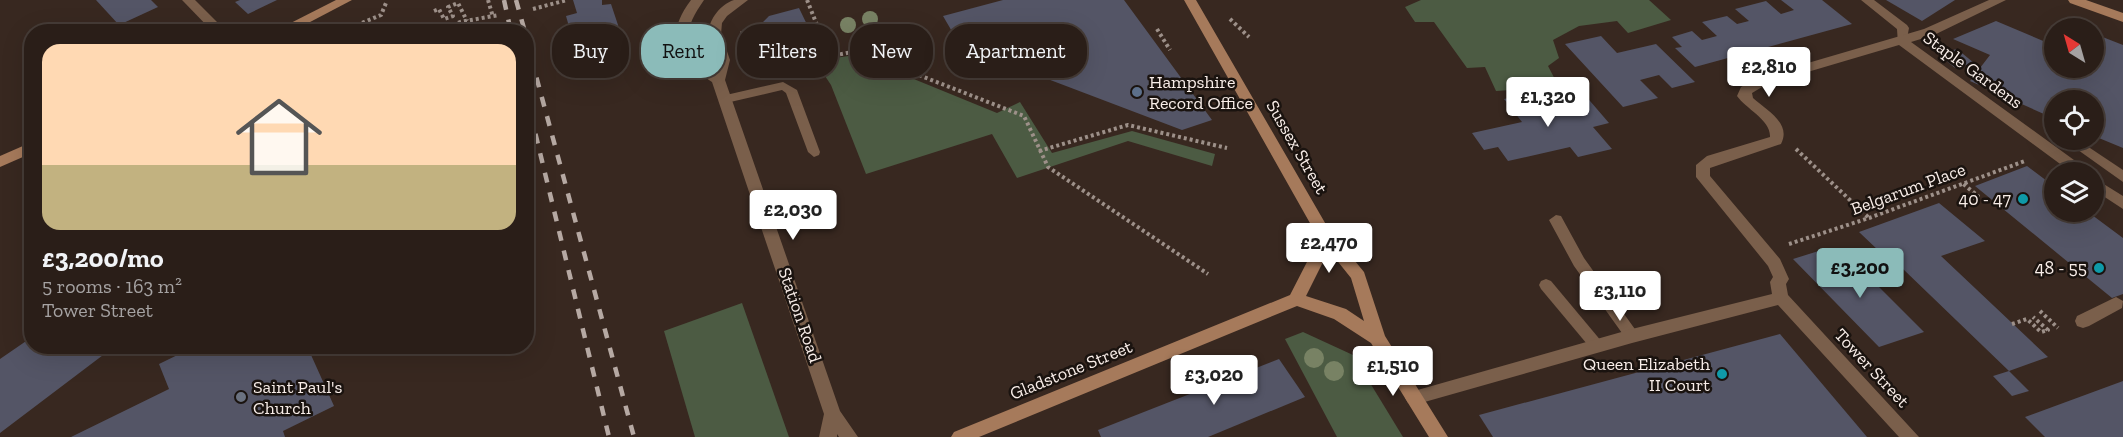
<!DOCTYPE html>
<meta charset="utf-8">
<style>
:root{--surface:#2a1e18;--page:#362b25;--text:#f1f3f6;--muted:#a5a2a2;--line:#463c37;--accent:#8bbbb9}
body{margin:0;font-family:"Zilla Slab",serif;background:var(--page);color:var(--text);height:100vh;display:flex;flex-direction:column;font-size:22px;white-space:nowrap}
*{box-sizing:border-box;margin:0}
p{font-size:20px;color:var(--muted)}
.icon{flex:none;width:33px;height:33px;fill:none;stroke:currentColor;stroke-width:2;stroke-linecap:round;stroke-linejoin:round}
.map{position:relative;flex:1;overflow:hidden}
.details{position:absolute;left:24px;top:24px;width:510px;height:330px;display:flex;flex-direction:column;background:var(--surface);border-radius:24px;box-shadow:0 6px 24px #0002,0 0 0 2px var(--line)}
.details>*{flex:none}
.hud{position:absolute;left:552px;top:24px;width:570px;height:54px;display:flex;gap:12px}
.needle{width:39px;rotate:323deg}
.fabs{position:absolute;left:2044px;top:18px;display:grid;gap:12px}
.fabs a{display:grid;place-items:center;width:60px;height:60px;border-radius:50%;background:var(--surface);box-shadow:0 6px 24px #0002,0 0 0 2px var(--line);font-size:30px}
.price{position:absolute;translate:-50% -51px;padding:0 14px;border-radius:6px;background:#fff;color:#222;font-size:20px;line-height:39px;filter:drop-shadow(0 2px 3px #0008)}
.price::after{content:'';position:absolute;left:50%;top:36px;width:18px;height:14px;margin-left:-9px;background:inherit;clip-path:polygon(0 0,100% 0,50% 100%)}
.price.current{background:var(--accent);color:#111}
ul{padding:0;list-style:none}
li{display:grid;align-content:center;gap:12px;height:318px;padding:0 18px}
li span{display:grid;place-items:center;height:186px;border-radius:18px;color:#555}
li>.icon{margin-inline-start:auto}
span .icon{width:108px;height:108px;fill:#fffc;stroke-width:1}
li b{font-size:26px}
.chip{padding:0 21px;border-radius:24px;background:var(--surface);box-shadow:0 6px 24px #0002,0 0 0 2px var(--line);font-size:21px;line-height:54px}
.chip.current{background:var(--accent);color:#111}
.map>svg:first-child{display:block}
.green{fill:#4c5b43}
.building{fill:#545566}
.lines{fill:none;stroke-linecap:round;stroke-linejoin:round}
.path{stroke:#9d9089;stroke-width:4;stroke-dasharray:3 3;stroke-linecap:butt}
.lane{fill:#7a5f4b;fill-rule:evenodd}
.street{fill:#7a5f4b;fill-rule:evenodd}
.secondary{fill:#a67a5b;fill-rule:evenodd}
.rail{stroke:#b6a9a3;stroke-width:4.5;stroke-dasharray:10 10;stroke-linecap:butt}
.tree{fill:#788264}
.service-dot{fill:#5c6f8a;stroke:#1a130f;stroke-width:2}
.culture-dot{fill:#0f9aa8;stroke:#1a130f;stroke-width:2}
.worship-dot{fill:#6b7280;stroke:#1a130f;stroke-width:2}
.labels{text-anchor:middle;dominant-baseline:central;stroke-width:5;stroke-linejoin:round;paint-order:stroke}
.street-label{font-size:18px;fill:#f9eee9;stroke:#1a130f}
.poi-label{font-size:18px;fill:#f9eee9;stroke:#1a130f;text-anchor:end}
</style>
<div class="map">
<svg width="2123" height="437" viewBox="0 0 2123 437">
<rect width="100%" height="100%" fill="#382820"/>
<g class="green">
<path d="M 1421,0 L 1649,0 L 1671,20 L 1628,33 L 1617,21 L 1579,26 L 1553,40 L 1559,58 L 1548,66 L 1559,87 L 1496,91 L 1485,67 L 1467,68 L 1434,22 L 1415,22 L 1405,7 Z"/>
<path d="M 855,55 L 997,113 L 1020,102 L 1052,153 L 1132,131 L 1215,154 L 1212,166 L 1128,141 L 1017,178 L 992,134 L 866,174 L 831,85 L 815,61 Z"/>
<path d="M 742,303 L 789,437 L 695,437 L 664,331 Z"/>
<path d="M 1303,332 L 1353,355 L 1403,437 L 1337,437 L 1285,339 Z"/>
</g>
<g class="building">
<path d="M 96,0 L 151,0 L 158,7 L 119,25 Z"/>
<path d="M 240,0 L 277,0 L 248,14 L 235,2 Z"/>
<path d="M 573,0 L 602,0 L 602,5 L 611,4 L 626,49 L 579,62 L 566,16 L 577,13 Z"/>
<path d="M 1003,0 L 1124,0 L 1212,120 L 1182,130 L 1000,61 L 971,64 L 943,16 Z"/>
<path d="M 1781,0 L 1822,0 L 1852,24 L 1695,67 L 1675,48 L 1682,47 L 1672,37 L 1692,31 L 1702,40 L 1717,36 L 1702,22 L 1727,16 L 1737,24 L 1749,21 L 1735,9 L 1766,1 L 1781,14 L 1794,10 Z"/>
<path d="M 1886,0 L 1955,0 L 1922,21 Z"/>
<path d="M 799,8 L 814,39 L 753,56 L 744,33 L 750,27 L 763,22 L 769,16 Z"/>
<path d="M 1996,21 L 2055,46 L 2055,68 L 2094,68 L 2094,47 L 2100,36 L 2123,45 L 2123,148 L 2094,136 L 2094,100 L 2055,100 L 2055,119 L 1970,81 L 1990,55 L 1953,39 Z"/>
<path d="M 1601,36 L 1617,53 L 1656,44 L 1695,82 L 1672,88 L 1659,75 L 1640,80 L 1658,98 L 1623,107 L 1565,44 Z"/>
<path d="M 1957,49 L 1974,63 L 1955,68 L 1938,54 Z"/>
<path d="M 1531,93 L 1539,104 L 1584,94 L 1609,123 L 1593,127 L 1612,149 L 1578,157 L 1570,147 L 1508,161 L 1498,147 L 1484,150 L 1472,133 L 1522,122 L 1504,99 Z"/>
<path d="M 2027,166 L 2055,187 L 2055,212 L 2088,212 L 2123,238 L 2123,294 L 2112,298 L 1975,186 Z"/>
<path d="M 1939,203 L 1985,241 L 1941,256 L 2048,357 L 2009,371 L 2029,391 L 2012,396 L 1993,376 L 2009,371 L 1903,269 L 1899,270 L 1859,232 Z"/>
<path d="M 1825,249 L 1847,271 L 1859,267 L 1924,332 L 1879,347 L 1793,259 Z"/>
<path d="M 1780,334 L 1867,437 L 1493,437 L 1479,415 Z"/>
<path d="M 32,337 L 32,346 L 115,346 L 0,433 L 0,359 Z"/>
<path d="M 196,346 L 235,346 L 238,356 L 257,346 L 307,346 L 334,406 L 283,431 L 285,437 L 71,437 L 169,389 L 159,364 Z"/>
<path d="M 1279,359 L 1305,397 L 1208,437 L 1101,437 L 1098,430 Z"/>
<path d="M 2123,381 L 2123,437 L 2045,437 L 2025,417 Z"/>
</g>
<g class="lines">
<g class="path">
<path d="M 488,0 L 493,17"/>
<path d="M 807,0 L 829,55"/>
<path d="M 533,9 L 567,0"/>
<path d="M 434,11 L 439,9 L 444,19 L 453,16 L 448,7 L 458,3 L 467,21"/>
<path d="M 1230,19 L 1249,37"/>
<path d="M 1157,29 L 1170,50"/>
<path d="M 742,31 L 757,71"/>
<path d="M 340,32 L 381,15 L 386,3"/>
<path d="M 369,32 L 378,27 L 407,29 L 446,27"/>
<path d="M 436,32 L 460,22 L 499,15"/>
<path d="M 787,65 L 857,51 L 1024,116 L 1048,167 L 1208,274"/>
<path d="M 1796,149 L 1869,218"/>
<path d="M 1039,151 L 1128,125 L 1227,148"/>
<path d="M 1959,203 L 1978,196 L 1962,183"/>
<path d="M 1789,244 L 1869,218 L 2025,161"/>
<path d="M 2040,311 L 2058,328"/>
<path d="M 2012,324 L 2027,319 L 2041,332 L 2048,330 L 2033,317"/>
</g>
<g class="lane">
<path d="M 1861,0 L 1874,0 L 1907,25 L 1909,28 L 1906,44 L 1898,44 L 1897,29 Z"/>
<path d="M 783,82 L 797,90 L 820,152 L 819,155 L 814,157 L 808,152 L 786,93 L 782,90 L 726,103 L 720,99 L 726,95 Z"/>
<path d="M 2064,140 L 2078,140 L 2123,170 L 2123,182 Z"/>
<path d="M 1556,215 L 1561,216 L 1584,258 L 1637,332 L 1639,336 L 1637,340 L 1632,342 L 1627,340 L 1574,266 L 1549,220 Z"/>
<path d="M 1546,279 L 1551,281 L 1602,342 L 1604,346 L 1602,350 L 1597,352 L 1592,350 L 1541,289 L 1539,285 L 1541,281 Z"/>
</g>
<g class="street">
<path d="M 182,0 L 195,0 L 227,32 L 213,32 Z"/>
<path d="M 691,0 L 704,0 C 683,30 680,48 714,71 C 717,56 710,48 709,33 C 708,20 721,4 734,0 C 738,0 744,0 748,0 L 727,16 L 722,23 L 721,34 L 730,60 L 725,80 L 840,411 L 858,437 L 839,437 L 837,434 L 837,437 L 819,437 L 824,414 L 712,82 C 677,59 663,37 691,0 Z"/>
<path d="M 1989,0 L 2006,0 L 1934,35 L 1911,42 L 2085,168 L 2087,172 L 2071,172 L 1899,45 L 1767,84 L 1752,93 L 1753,98 C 1766,110 1792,123 1781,144 L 1710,168 L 1710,176 L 1780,259 L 1789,279 L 1786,284 L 1788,295 L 1919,437 L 1899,437 L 1778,305 L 1632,343 L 1414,405 L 1408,403 L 1405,398 L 1408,393 L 1414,391 L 1632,329 L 1772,294 L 1770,282 L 1773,277 L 1768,266 L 1696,177 L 1696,165 L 1707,156 L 1770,137 C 1771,120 1746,109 1737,96 L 1741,87 L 1757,78 L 1924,29 Z"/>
<path d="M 2094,178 L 2123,196 L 2123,209 L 2094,190 Z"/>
<path d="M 2116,297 L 2123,301 L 2122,308 L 2089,326 L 2083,328 L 2077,326 L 2075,321 L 2077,316 Z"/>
</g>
<g class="secondary">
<path d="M 336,0 L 352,0 L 291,32 L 273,32 Z"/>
<path d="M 1184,0 L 1196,0 L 1328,228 L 1364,272 L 1385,336 L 1448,437 L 1429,437 L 1371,343 L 1334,319 L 1297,306 L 979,437 L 951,437 L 954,432 L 1290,295 L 1308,260 L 1315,232 ZM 1327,248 L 1351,278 L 1364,321 L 1346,309 L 1306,296 L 1324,260 Z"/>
<path d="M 2068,0 L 2086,0 L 2123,13 L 2123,22 L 2070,3 Z"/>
<path d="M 32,142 L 32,153 L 0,167 L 0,156 Z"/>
</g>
<g class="rail">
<path d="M 504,0 L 511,32"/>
<path d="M 516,0 L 525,32"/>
<path d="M 526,39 L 634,437"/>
<path d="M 526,95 L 609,437"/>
</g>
</g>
<g class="tree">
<circle cx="870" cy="19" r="8"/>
<circle cx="848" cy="25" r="8"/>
<circle cx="1314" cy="358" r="10"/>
<circle cx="1334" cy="371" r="10"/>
</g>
<circle class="service-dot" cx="1137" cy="92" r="6"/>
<g class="culture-dot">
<circle cx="2023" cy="199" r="6"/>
<circle cx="2099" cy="268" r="6"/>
<circle cx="1722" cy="374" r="6"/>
</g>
<circle class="worship-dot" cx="241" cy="397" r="6"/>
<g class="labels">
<g class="street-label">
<text transform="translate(1973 70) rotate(36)">Staple Gardens</text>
<text transform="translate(1297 147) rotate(60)">Sussex Street</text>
<text transform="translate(1908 189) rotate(-20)">Belgarum Place</text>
<text transform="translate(800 315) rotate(71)">Station Road</text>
<text transform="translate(1872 368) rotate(47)">Tower Street</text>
<text transform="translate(1071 370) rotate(-22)">Gladstone Street</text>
</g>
<g class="poi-label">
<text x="1149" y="82" text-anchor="start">Hampshire<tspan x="1149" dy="21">Record Office</tspan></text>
<text x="2011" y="199">40 - 47</text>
<text x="2087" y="268">48 - 55</text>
<text x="1710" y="364">Queen Elizabeth<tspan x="1710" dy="21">II Court</tspan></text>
<text x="253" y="387" text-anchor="start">Saint Paul's<tspan x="253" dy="21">Church</tspan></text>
</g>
</g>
</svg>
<div class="fabs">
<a><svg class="needle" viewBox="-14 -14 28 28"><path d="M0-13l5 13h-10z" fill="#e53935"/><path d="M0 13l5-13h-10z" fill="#a5a2a2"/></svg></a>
<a><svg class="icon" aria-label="locate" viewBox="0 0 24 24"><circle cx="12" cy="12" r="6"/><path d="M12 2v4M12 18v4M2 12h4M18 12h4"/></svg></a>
<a><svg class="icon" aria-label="layers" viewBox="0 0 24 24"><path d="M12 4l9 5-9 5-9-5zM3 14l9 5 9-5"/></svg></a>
</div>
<b class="price" style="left:1769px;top:98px">£2,810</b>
<b class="price" style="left:1548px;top:128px">£1,320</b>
<b class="price" style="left:793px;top:241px">£2,030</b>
<b class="price" style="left:1329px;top:274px">£2,470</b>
<b class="price current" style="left:1860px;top:299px">£3,200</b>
<b class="price" style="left:1620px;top:322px">£3,110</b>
<b class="price" style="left:1393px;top:397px">£1,510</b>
<b class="price" style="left:1214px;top:406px">£3,020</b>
<div class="hud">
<a class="chip">Buy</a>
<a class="chip current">Rent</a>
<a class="chip">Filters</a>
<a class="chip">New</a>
<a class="chip">Apartment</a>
</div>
<section class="details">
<ul>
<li><span style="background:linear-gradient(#ffd9b3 65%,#c2b280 0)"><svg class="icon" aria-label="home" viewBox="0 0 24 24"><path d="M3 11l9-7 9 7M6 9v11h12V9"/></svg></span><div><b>£3,200/mo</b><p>5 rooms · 163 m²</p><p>Tower Street</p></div></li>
</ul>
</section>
</div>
